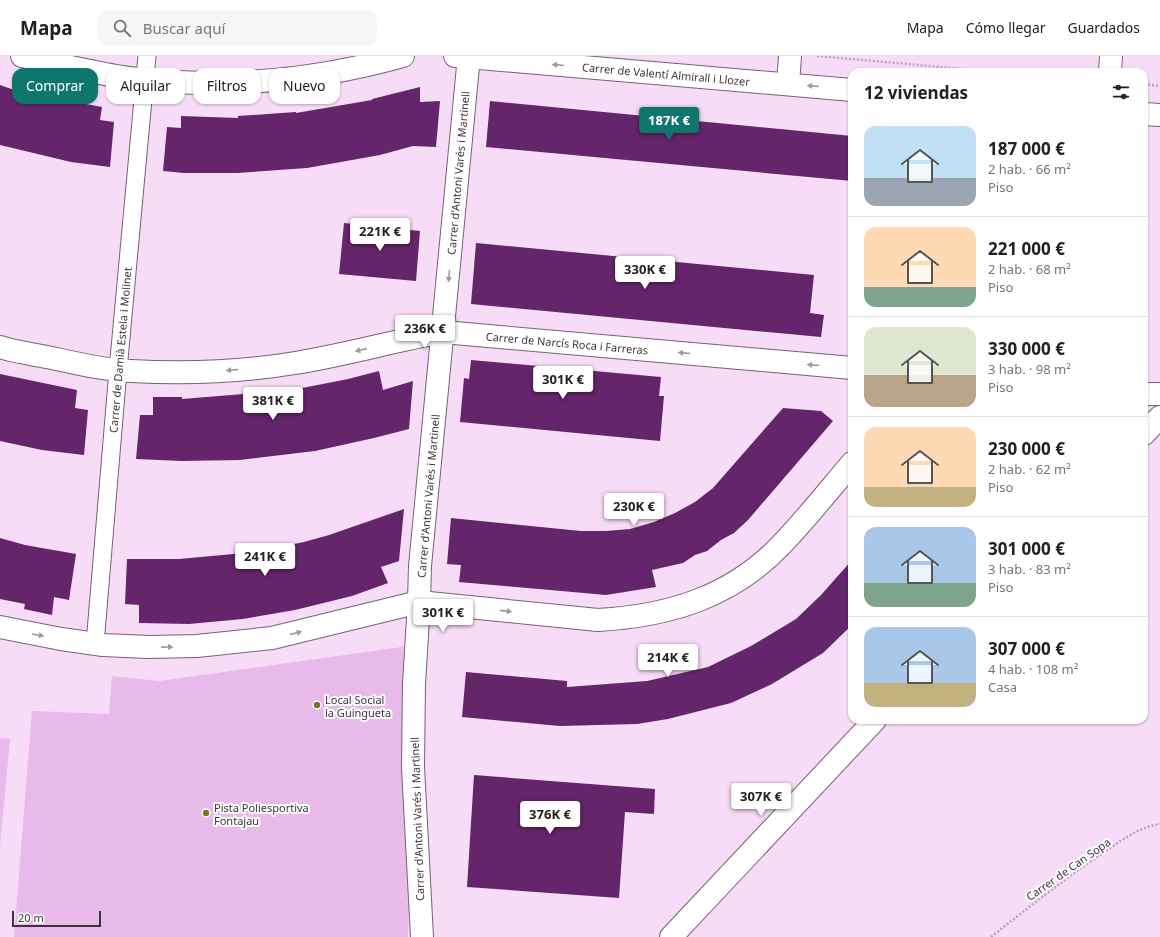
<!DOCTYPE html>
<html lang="es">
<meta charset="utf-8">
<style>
:root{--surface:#fff;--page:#f6f6f6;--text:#202124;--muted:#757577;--line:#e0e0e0;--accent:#0f766e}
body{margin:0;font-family:"Noto Sans",sans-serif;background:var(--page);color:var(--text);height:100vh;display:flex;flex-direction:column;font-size:15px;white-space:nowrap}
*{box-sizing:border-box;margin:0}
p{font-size:13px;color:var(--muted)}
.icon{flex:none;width:22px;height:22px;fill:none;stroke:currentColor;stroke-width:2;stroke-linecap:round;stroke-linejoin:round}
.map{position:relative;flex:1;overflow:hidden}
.panel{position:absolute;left:848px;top:12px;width:300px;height:656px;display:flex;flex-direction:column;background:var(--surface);border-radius:12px;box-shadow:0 1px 3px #0004}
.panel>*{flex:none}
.guide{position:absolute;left:12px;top:12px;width:380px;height:36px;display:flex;gap:8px}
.scale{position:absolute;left:12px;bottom:10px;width:89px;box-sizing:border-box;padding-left:4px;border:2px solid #3d333d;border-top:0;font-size:11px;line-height:14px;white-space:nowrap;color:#3d333d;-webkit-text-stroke:3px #fff;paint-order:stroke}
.price{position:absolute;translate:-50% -34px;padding:0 9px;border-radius:4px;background:#fff;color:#222;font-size:13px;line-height:26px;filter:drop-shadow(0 1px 2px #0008)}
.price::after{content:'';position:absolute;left:50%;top:24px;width:12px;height:9px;margin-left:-6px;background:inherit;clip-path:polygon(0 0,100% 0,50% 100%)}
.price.on{background:var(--accent);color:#fff}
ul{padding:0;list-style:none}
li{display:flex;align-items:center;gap:12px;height:100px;padding:0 16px}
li+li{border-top:1px solid var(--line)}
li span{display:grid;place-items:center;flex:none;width:112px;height:80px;border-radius:12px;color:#555}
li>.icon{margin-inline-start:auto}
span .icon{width:48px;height:48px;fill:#fffc;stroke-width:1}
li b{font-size:17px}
h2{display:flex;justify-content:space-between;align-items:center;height:48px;padding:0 16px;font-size:17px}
.pill{padding:0 14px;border-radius:12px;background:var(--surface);box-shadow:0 1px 3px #0004;font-size:14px;line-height:36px}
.pill.on{background:var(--accent);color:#fff}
header{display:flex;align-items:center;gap:24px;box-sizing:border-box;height:56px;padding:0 20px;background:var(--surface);border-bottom:1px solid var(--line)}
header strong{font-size:19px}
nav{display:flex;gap:22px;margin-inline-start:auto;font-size:14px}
.search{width:280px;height:36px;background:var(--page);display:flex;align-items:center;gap:10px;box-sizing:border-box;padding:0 14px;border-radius:12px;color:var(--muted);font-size:15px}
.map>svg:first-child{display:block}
.green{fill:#e7bae9}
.building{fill:#65256a}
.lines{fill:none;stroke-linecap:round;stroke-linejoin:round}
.pedestrian-casing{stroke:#776178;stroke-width:19}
.minor-casing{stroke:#776178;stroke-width:24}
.secondary-casing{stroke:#776178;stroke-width:24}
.path{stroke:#b9a4b9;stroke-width:2.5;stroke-dasharray:2 2;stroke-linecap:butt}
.pedestrian{stroke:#fff;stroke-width:17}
.minor{stroke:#fff;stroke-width:22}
.secondary{stroke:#fff;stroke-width:22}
.oneway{fill:#9e999e}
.poi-dot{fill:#717a25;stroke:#fff;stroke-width:1.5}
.labels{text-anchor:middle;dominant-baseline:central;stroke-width:4;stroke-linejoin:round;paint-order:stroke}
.street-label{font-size:11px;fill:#3d333d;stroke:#fff}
.poi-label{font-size:11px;fill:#3d333d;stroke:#fff;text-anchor:start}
</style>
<header>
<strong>Mapa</strong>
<div class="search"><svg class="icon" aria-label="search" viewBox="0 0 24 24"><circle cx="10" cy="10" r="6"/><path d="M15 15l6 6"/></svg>Buscar aquí</div>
<nav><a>Mapa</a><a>Cómo llegar</a><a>Guardados</a></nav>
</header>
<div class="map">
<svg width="1160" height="881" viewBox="0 0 1160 881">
<rect width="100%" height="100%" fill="#f6dcf6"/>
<g class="green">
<path d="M 416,589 L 408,881 L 14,881 L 32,655 L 109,658 L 112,620 L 159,625 Z"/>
<path d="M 0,682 L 10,683 L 0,790 Z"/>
</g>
<g class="building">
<path d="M 0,29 L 17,35 L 102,51 L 100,64 L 114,66 L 110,111 L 71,106 L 0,89 Z"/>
<path d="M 420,31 L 420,46 L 440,45 L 436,91 L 413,90 L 380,99 L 307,112 L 238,117 L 184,117 L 163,115 L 167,71 L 181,72 L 181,60 L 238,62 L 238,60 L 296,56 L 296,57 L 372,44 L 372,43 Z"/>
<path d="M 490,45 L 852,80 L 852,125 L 486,91 Z"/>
<path d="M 344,167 L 420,175 L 416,225 L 339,218 Z"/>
<path d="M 476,187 L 814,219 L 810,257 L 824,259 L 821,281 L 471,248 Z"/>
<path d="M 471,304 L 661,321 L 659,340 L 664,340 L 660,385 L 460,366 L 464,322 L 469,323 Z"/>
<path d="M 379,315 L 383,334 L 413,325 L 409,373 L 374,382 L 315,395 L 240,404 L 181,405 L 136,403 L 140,359 L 153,359 L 153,341 L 182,341 L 182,343 L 292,334 L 348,323 Z"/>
<path d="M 0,318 L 77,334 L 75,352 L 88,354 L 84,399 L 42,394 L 0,385 Z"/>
<path d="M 783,352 L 821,355 L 833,365 L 748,464 L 734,477 L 721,484 L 707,495 L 695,499 L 683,507 L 652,514 L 656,531 L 606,539 L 459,526 L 461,509 L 447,508 L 451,462 L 581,475 L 606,475 L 630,473 L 654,466 L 675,457 L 695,446 L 713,432 Z"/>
<path d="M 404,453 L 399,505 L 381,511 L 388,527 L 352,540 L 295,554 L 243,563 L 189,568 L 139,567 L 139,549 L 125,548 L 127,503 L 179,503 L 255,496 L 304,486 L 329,479 Z"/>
<path d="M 0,482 L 25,489 L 76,498 L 69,544 L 54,541 L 52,559 L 24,553 L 25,548 L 0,543 Z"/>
<path d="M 852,504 L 852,569 L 823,597 L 772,628 L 731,647 L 668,663 L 637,668 L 560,670 L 462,661 L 466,616 L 567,625 L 567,631 L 647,625 L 708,611 L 751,590 L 796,563 L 821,539 Z"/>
<path d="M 474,719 L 655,733 L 654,758 L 625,756 L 619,842 L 467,831 Z"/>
</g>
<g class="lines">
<defs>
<path id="pedestrian" d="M 95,588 L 118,314 L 147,0"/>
<g id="minor">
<path d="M 22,0 C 57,8 94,17 129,22 C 220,33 314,25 403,0"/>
<path d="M 455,0 L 852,34"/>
<path d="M 1110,16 L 1111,0"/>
<path d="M 788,28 L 790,0"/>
<path d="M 1144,58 L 1160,59"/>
<path d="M 0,291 C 15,296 32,298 47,301 C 75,307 103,314 131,315 C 185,318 241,316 295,307 C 345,299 393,285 443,276 L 852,312"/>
<path d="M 1144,338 L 1160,338"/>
<path d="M 0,571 L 61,583 L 103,589 L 149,591 L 197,590 L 272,582 L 419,546 L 598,564 C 669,560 732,541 782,488 C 807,462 829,434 852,407"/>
<path d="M 422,881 L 413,711 L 414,628 L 419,546 L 420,510 L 469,0"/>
</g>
<g id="secondary">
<path d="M 1144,378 L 1160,361"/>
<path d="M 671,881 L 875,664"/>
</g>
</defs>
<use href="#pedestrian" class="pedestrian-casing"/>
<use href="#minor" class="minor-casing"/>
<use href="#secondary" class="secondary-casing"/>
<g class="path">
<path d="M 817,0 L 997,16"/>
<path d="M 1144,28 L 1160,30"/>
<path d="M 991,881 C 1028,852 1064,823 1103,797 C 1120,785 1139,771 1160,768"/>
</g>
<use href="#pedestrian" class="pedestrian"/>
<use href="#minor" class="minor"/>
<use href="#secondary" class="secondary"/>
</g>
<defs><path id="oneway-solid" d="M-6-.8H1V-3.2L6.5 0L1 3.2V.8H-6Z"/></defs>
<g class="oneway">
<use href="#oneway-solid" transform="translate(558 9) rotate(-175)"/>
<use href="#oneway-solid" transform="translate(813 30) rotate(-175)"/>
<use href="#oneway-solid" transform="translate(449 220) rotate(95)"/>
<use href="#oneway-solid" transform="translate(361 294) rotate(167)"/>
<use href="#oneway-solid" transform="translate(684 297) rotate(-175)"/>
<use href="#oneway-solid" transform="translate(813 309) rotate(-175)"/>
<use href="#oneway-solid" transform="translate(232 314) rotate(176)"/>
<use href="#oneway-solid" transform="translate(506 555) rotate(6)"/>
<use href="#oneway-solid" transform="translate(296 577) rotate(-13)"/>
<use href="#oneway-solid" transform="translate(38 579) rotate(10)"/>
<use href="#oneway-solid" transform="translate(167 591) rotate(-1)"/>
</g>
<g class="poi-dot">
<circle cx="317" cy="649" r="4"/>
<circle cx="206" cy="757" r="4"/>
</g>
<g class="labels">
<g class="street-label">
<text transform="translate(666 18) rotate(5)">Carrer de Valentí Almirall i Llozer</text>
<text transform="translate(458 117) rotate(-85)">Carrer d'Antoni Varés i Martinell</text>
<text transform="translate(567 287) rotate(5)">Carrer de Narcís Roca i Farreras</text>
<text transform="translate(120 294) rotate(-85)">Carrer de Damià Estela i Molinet</text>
<text transform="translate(428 440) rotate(-85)">Carrer d'Antoni Varés i Martinell</text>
<text transform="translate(417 763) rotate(-92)">Carrer d'Antoni Varés i Martinell</text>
<text transform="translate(1068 813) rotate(-35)">Carrer de Can Sopa</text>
</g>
<g class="poi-label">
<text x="325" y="643">Local Social<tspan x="325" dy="13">la Guingueta</tspan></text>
<text x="214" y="751">Pista Poliesportiva<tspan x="214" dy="13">Fontajau</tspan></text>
</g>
</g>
</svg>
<div class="scale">20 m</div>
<b class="price on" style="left:669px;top:85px">187K €</b>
<b class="price" style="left:380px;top:196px">221K €</b>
<b class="price" style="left:645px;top:234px">330K €</b>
<b class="price" style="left:425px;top:293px">236K €</b>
<b class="price" style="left:563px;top:344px">301K €</b>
<b class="price" style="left:273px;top:365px">381K €</b>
<b class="price" style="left:634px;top:471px">230K €</b>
<b class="price" style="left:265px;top:521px">241K €</b>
<b class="price" style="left:443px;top:577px">301K €</b>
<b class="price" style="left:668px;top:622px">214K €</b>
<b class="price" style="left:761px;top:761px">307K €</b>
<b class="price" style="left:550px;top:779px">376K €</b>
<div class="guide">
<a class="pill on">Comprar</a>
<a class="pill">Alquilar</a>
<a class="pill">Filtros</a>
<a class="pill">Nuevo</a>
</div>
<section class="panel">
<h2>12 viviendas<svg class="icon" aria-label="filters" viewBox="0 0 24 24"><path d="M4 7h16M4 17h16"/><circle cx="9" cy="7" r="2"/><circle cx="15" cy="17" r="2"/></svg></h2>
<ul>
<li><span style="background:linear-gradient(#bfe0f5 65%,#9aa5b1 0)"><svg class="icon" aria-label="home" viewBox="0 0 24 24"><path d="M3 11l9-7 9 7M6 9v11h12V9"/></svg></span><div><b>187 000 €</b><p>2 hab. · 66 m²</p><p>Piso</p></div></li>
<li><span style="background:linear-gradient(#ffd9b3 75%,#7fa58c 0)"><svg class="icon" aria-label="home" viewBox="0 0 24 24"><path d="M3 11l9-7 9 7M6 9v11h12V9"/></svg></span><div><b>221 000 €</b><p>2 hab. · 68 m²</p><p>Piso</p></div></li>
<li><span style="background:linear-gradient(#dfe7d0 60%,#b9a48a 0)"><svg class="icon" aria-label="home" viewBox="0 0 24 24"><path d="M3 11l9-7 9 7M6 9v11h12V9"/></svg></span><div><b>330 000 €</b><p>3 hab. · 98 m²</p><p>Piso</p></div></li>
<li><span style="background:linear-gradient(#ffd9b3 75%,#c2b280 0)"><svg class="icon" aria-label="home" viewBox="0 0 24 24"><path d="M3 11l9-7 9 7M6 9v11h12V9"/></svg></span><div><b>230 000 €</b><p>2 hab. · 62 m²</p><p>Piso</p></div></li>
<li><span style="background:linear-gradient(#a9c7e8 70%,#7fa58c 0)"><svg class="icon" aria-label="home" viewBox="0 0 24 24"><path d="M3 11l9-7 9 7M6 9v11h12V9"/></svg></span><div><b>301 000 €</b><p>3 hab. · 83 m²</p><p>Piso</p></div></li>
<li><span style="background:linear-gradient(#a9c7e8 70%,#c2b280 0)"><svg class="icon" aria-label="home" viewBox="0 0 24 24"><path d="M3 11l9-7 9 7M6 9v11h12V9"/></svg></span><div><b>307 000 €</b><p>4 hab. · 108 m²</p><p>Casa</p></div></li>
</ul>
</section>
</div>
